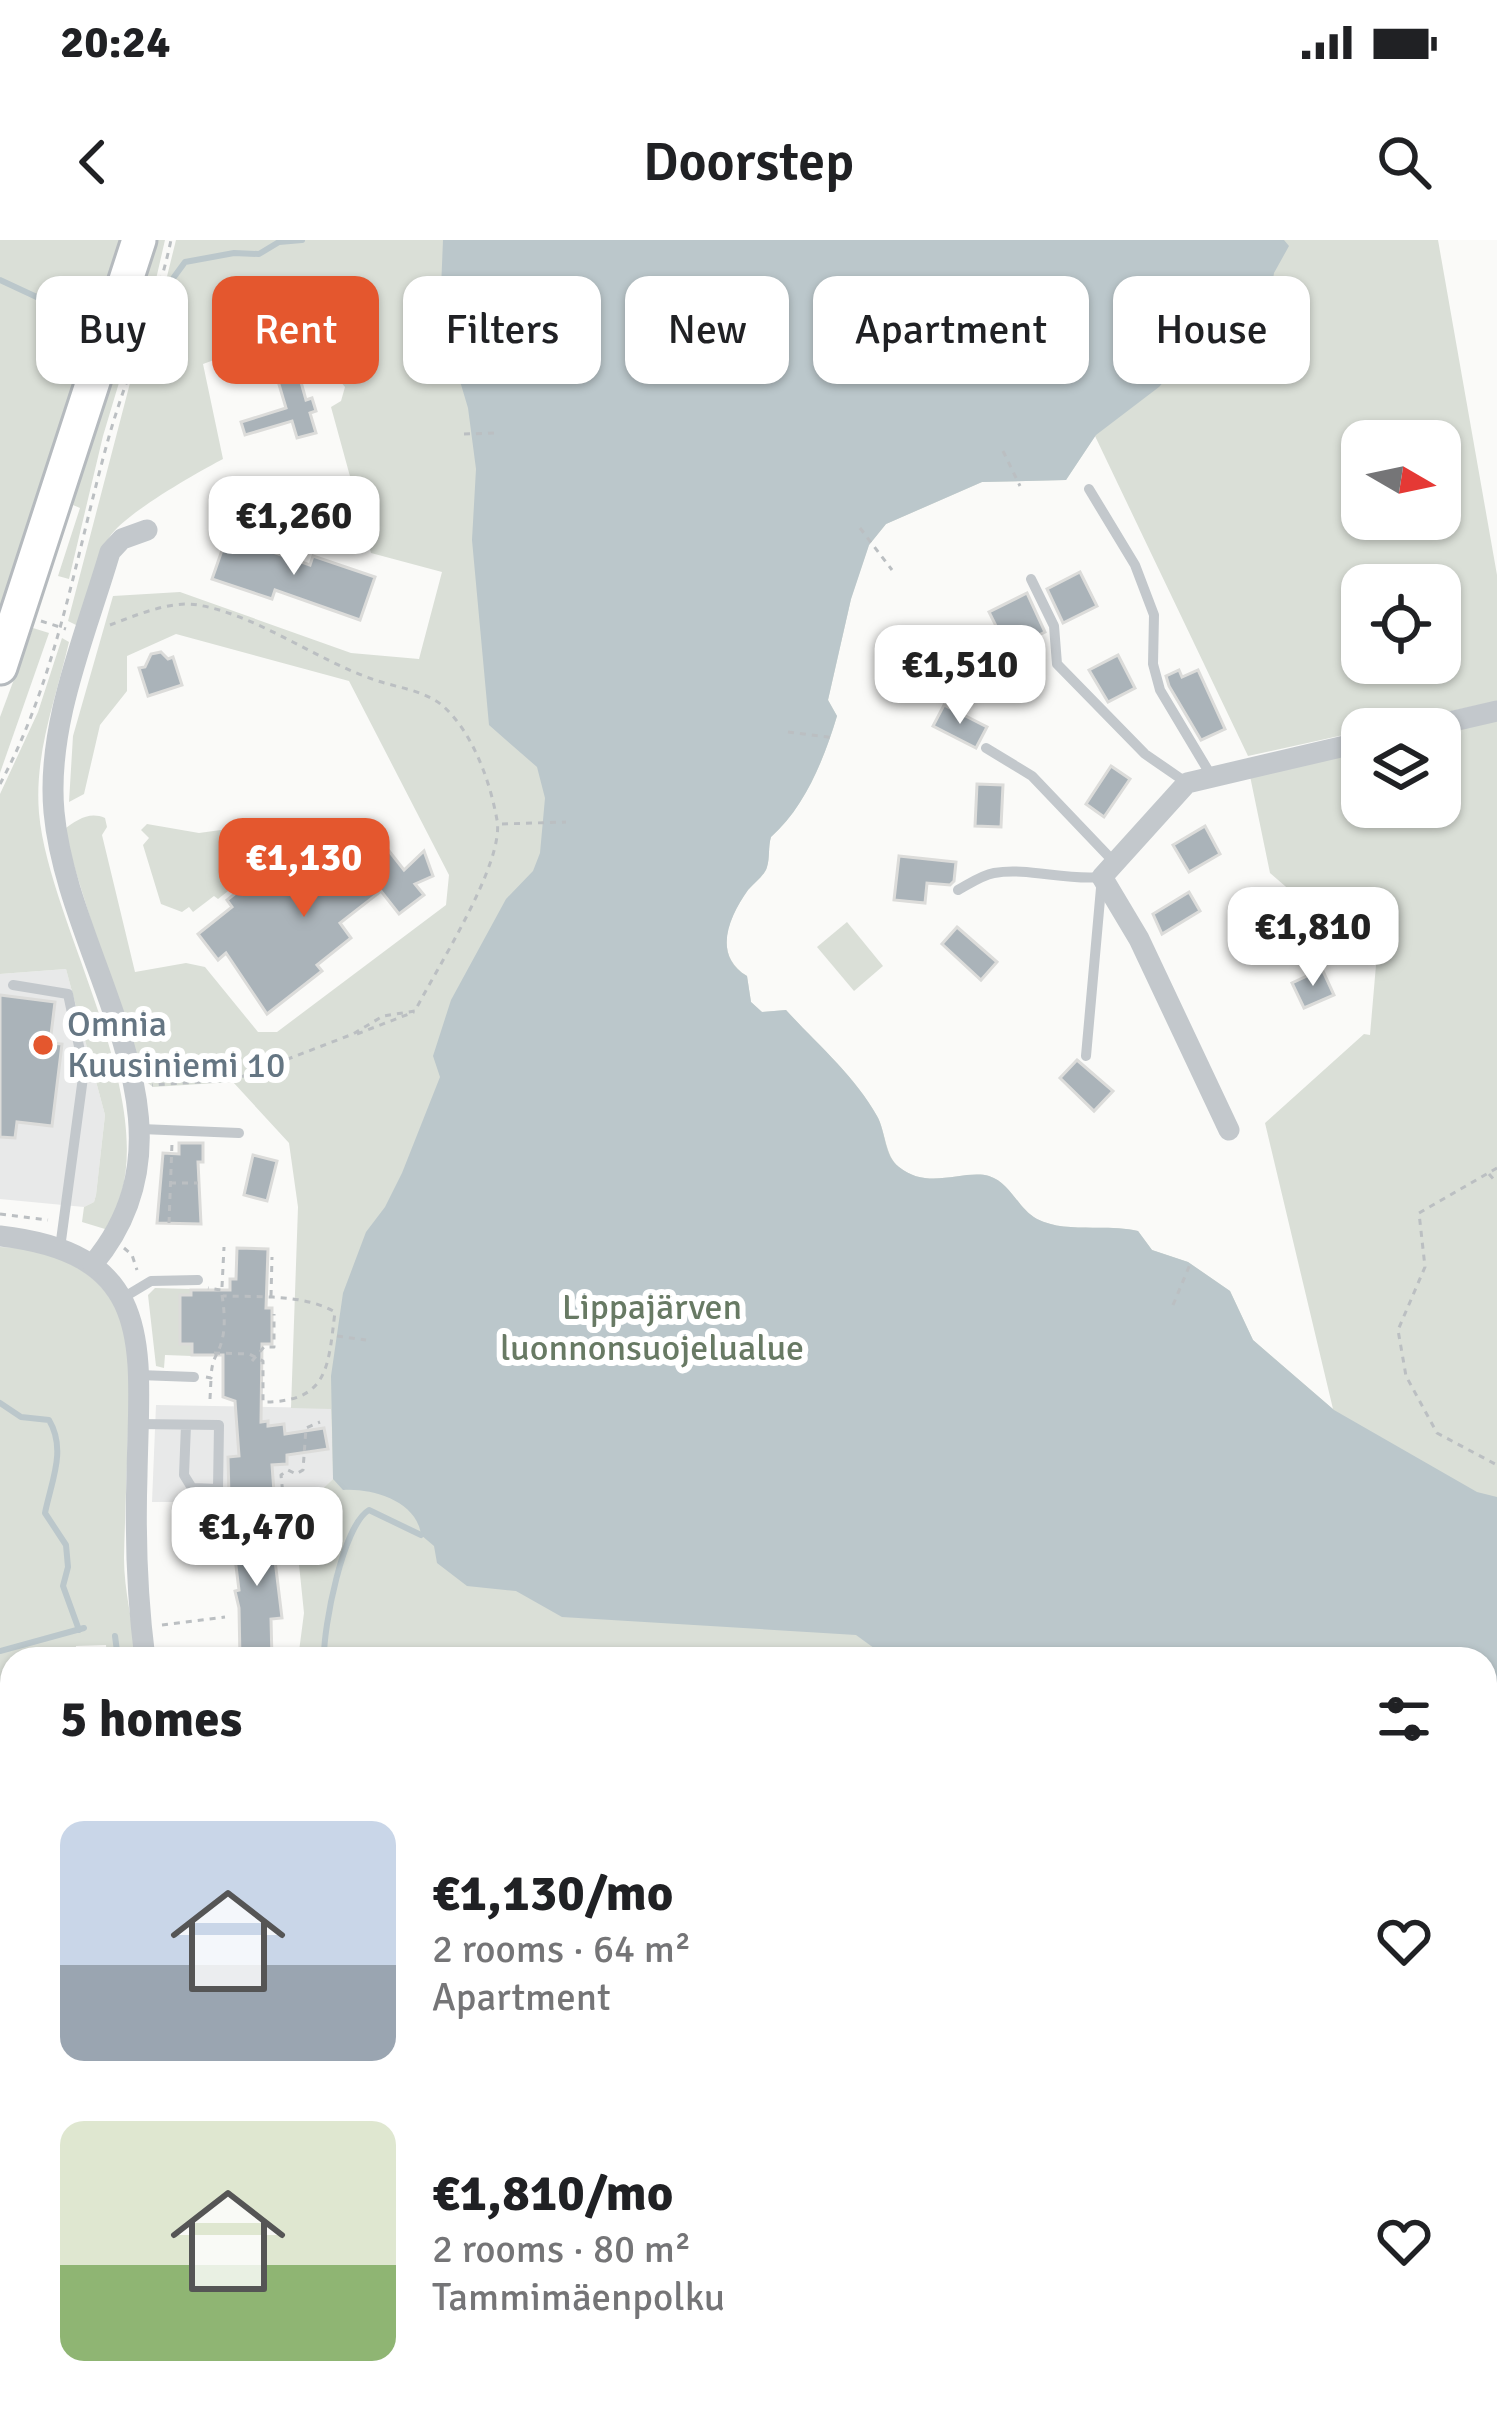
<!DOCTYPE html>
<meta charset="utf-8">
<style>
:root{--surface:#fff;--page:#f6f6f6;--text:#202124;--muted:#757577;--accent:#e4572e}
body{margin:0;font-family:Signika,sans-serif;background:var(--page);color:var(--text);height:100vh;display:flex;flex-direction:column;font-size:45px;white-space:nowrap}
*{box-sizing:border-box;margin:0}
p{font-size:39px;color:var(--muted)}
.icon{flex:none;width:66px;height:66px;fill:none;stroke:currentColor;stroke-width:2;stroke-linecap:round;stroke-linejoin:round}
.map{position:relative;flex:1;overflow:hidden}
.panel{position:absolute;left:0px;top:1407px;width:1497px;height:771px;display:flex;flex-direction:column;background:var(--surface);border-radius:36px 36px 0 0;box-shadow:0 3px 9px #0004}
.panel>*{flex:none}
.guide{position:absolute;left:36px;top:36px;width:1425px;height:108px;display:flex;gap:24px}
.needle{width:78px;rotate:99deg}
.controls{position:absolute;left:1341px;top:180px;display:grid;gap:24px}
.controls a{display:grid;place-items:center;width:120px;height:120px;border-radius:24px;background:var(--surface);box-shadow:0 3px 9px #0004;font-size:60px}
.price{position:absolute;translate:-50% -102px;padding:0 27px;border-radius:24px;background:#fff;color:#222;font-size:39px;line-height:78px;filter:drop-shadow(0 3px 6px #0008)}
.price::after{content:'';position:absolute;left:50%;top:72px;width:36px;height:27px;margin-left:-18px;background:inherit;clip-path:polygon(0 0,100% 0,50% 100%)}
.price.on{background:var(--accent);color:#fff}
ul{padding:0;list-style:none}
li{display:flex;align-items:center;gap:36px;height:300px;padding:0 60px}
li span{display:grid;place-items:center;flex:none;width:336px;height:240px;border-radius:24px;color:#555}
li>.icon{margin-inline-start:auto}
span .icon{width:144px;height:144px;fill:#fffc;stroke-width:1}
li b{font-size:51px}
h2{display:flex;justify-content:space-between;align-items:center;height:144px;padding:0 60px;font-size:51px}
.pill{padding:0 42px;border-radius:24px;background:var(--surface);box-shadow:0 3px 9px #0004;font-size:42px;line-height:108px}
.pill.on{background:var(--accent);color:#fff}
.status{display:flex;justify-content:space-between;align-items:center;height:84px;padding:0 60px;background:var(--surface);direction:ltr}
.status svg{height:33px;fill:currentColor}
header{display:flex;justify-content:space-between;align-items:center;height:156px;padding:0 60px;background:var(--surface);font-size:54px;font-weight:600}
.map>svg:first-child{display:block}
.built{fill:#e8e9e9}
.green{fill:#dadfd7;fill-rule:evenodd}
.water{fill:#bbc7cb}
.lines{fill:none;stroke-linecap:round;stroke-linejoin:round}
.stream{stroke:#bbc7cb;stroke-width:6}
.building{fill:#aab3b9;stroke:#dcdcda;stroke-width:3}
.primary-casing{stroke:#b5babe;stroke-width:39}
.path{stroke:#bbbfc2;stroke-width:3;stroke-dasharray:6 6;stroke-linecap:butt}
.service{stroke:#c3c8cc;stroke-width:10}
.minor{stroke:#c3c8cc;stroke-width:21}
.primary{stroke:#fff;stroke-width:33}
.poi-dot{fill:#e4572e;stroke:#fff;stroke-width:4.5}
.labels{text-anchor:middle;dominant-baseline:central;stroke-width:12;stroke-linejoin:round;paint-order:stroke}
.poi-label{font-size:36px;fill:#657683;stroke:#fff;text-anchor:start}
.park-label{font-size:36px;fill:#687a64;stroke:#fff}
</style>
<div class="status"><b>20:24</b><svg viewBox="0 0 49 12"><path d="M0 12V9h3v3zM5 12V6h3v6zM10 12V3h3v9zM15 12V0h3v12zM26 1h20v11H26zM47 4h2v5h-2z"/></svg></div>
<header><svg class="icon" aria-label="back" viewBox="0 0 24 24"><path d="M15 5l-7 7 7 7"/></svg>Doorstep<svg class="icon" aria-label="search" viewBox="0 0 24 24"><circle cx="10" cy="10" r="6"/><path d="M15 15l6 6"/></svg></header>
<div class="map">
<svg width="1497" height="2176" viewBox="0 0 1497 2176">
<rect width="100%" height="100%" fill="#fafaf8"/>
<g class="built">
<path d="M 66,729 L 105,875 L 96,955 L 94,962 L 84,967 L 0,959 L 0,734 Z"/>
<path d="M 156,1165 L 331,1168 L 333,1239 L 294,1276 L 225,1262 L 152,1262 Z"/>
<path d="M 12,1646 L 11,1855 L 0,1840 L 0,1648 Z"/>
</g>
<g class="green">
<path d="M 0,0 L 129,0 L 11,355 L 0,367 Z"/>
<path d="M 150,0 L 165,0 L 151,61 L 121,136 L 103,196 L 69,339 L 58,336 L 80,268 L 73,265 L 86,206 Z"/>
<path d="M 176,0 L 1438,0 L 1497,335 L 1497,461 L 1248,516 L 1095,196 L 1066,240 L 982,242 L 886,284 L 869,305 L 851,359 L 828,460 L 837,476 C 824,519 805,567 771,597 C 768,607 770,618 767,627 C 765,635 754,643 748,650 C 729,677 712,714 747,736 L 751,762 L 762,772 L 786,770 C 817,804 855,836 877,876 C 886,892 885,916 899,927 C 928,951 964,929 989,936 C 1011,943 1017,968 1037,979 C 1066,994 1107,983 1138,991 L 1152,1010 L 1188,1022 L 1230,1051 L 1253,1100 L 1333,1169 L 1265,883 L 1364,794 L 1370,795 L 1376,725 L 1270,633 L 1250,536 L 1362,511 L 1362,567 L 1440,567 L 1440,493 L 1497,480 L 1497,2144 L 1485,2134 L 1485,1419 L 298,1419 L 304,1373 L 294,1276 L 333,1239 L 331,1169 L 291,1168 L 298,967 L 289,903 L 233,842 L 153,847 L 139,836 L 63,590 C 77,580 89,571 105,578 L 107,587 L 102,595 L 135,732 L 186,723 L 205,727 L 258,792 L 277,792 L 446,665 L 449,635 L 349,441 L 176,394 L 127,416 L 127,451 L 100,485 L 84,554 L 69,562 L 73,496 L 113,356 L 180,352 L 351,413 L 419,419 L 442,332 L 371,313 L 331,167 L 341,161 L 345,147 L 335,135 L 322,135 L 308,86 L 203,124 L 223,219 C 198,232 122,275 109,298 C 95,324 90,360 82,388 L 68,381 L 130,143 L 155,85 ZM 1362,201 L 1440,201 L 1440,279 L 1362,279 ZM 1362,345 L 1440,345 L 1440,423 L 1362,423 Z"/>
<path d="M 33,388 L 49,393 L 0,533 L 0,477 Z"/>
<path d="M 62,398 L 69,402 C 56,459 34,513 39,573 C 49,689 177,884 105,989 L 82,982 L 84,967 L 94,962 L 96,955 L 105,875 L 66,729 L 0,734 L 0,554 L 38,472 Z"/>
<path d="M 147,584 L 199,593 L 250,586 L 273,593 L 320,655 L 279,604 L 270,610 L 273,615 L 259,626 L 254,621 L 238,634 L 242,640 L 218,659 L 214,656 L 193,672 L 189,667 L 182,672 L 161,664 L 143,605 L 149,598 L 141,590 Z"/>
<path d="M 847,682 L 883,726 L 854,751 L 817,707 Z"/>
<path d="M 0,1007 C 56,1008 113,1035 126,1095 C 133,1124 129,1158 128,1188 C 127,1231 125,1274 124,1318 C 124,1351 133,1386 138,1419 L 107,1419 L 106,1405 L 76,1406 L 75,1419 L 12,1419 L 12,1646 L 0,1648 Z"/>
<path d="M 155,1048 L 191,1049 L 191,1055 L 180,1056 L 180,1104 L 192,1104 L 192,1116 L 165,1115 L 164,1128 L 156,1126 L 148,1055 Z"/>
<path d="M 459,2166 L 664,2166 L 679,2176 L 467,2176 Z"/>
<path d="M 997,2166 L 1213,2166 L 1236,2176 L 987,2176 Z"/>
</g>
<path class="water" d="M 443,0 L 1284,0 L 1289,6 L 1274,33 L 1269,64 C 1251,74 1225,78 1225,100 L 1207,104 L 1203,112 L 1174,130 L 1159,147 L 1096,195 L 1066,240 L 982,242 L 886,284 L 869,305 L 851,359 L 828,460 L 837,476 C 824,519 805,567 771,597 C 768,607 770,618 767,627 C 765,635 754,643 748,650 C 729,677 712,715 747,736 L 751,762 L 762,772 L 786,770 C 816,803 855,836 877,876 C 886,892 884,916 899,927 C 928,951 964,929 989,936 C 1011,943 1017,968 1037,979 C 1066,994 1107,983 1138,991 L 1152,1010 L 1188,1022 L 1230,1051 L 1253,1100 L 1334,1170 L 1477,1252 L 1497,1257 L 1497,1986 L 1485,1980 L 1485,1419 L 889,1419 L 856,1395 L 562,1377 L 516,1351 L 467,1346 L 437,1323 L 434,1306 L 421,1295 C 417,1261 372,1248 343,1250 L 333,1239 L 331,1136 L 343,1053 L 366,992 L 385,967 L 402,933 L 440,837 L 433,816 L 451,760 L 506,659 L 533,631 L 540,613 L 545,558 L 537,527 L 489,485 L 472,300 L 476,229 L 468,168 L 440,74 Z"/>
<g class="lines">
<g class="stream">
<path d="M 174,37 L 185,22 L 234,13 L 259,14 L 279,2 L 302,0"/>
<path d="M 0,40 L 71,73 L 102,62"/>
<path d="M 0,1163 L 21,1177 L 49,1180 C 67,1210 51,1242 45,1273 L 66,1305 L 68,1327 L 63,1346 L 79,1390"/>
<path d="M 115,1396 L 118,1419"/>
<path d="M 0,1411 L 84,1388"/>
<path d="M 324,1419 C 323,1388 343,1285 369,1270 L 421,1295"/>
</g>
</g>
<g class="building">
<path d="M 296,124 L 306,160 L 312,158 L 316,171 L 310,173 L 316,193 L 297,198 L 292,181 L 245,195 L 241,182 L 286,168 L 275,131 Z"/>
<path d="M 251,248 L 296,264 L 289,282 L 258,271 L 257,276 L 243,271 Z"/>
<path d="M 227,296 L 310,325 L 313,316 L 375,337 L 360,380 L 275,350 L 272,359 L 212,339 Z"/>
<path d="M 1080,332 L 1097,366 L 1063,383 L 1047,349 Z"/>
<path d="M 1027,353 L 1045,392 L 1008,410 L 989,372 Z"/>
<path d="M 161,412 L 168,419 L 173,417 L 182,445 L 148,456 L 139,428 L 145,427 L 151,414 Z"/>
<path d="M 1118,415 L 1135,448 L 1108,462 L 1089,430 Z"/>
<path d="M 1179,430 L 1182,437 L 1198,430 L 1225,489 L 1201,500 L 1169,446 L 1166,436 Z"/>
<path d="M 944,465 L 987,487 L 976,508 L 933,486 Z"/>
<path d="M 1111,526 L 1130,539 L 1104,577 L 1086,564 Z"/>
<path d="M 977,544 L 1003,545 L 1001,587 L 975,586 Z"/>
<path d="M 1205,586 L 1220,614 L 1189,632 L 1173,605 Z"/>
<path d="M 378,597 L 404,630 L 424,611 L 433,636 L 415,644 L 424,655 L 399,674 L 381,651 L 340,683 L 351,698 L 317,725 L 322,731 L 267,774 L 226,713 L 218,720 L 198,694 L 232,667 L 227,660 L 280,618 L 310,657 L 365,614 L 361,610 Z"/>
<path d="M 899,616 L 956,622 L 954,641 L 950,645 L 927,643 L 925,663 L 894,660 Z"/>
<path d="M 1189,652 L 1200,671 L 1162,694 L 1153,674 Z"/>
<path d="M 957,687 L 997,722 L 981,740 L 942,704 Z"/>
<path d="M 1322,729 L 1334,755 L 1304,768 L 1292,743 Z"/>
<path d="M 0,755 L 55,762 L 50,803 L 62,804 L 52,886 L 17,882 L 15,898 L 0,897 Z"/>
<path d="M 1077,820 L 1113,851 L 1094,871 L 1060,838 Z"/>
<path d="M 179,903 L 203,903 L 203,922 L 198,922 L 201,984 L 157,983 L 163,913 L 179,914 Z"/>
<path d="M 253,915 L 277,921 L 267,961 L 244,955 Z"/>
<path d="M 237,1008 L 268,1009 L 266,1068 L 272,1068 L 272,1104 L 262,1104 L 261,1182 L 268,1181 L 268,1186 L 284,1184 L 285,1194 L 324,1188 L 328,1209 L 287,1215 L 287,1224 L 272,1225 L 274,1252 L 229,1256 L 228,1217 L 239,1216 L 235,1161 L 223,1157 L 223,1115 L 192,1115 L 192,1104 L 180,1104 L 180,1055 L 191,1055 L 191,1050 L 230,1050 L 230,1039 L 236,1039 Z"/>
<path d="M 270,1279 L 282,1378 L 271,1379 L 272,1419 L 240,1419 L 239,1368 L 235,1351 L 239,1350 L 232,1294 L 248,1292 L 247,1282 Z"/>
</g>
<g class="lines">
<defs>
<path id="primary" d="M 0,427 L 139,0"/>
</defs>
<use href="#primary" class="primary-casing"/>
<g class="path">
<path d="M 464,194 L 498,193"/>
<path d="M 1003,211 L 1020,246"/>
<path d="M 860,288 L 892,330"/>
<path d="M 41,381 L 66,389"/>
<path d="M 110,385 C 134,376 171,360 198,365 C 257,375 318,421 375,440 C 398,448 424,450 443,466 C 473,493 490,541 497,580 C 505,623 436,729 415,771 L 383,776 L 353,794 L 233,840 L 152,845"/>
<path d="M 788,492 L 835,498"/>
<path d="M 0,544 C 58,437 77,309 110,193 C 129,128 157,67 171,0"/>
<path d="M 502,584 L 566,582"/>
<path d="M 278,611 L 314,658"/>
<path d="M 357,794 L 414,772"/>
<path d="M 1497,928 L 1419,973 L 1425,1027 L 1398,1090 L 1406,1136 L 1437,1193 L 1497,1225"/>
<path d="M 1489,934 L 1497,943"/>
<path d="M 170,943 L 198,943"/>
<path d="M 0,974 L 48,980"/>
<path d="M 169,983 L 172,903"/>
<path d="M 124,1008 L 132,1015 L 137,1030"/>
<path d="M 222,1047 L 224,1007"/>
<path d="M 271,1056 L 272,1017"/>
<path d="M 1173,1065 L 1191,1022"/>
<path d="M 337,1096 L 366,1100"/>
<path d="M 214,1113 L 249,1114 L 263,1121 L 263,1162 C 329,1162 328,1127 335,1072 C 304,1054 258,1057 223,1056"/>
<path d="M 252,1121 L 264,1107 L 274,1107 L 274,1074"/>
<path d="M 206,1137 L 211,1138 C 212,1115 218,1117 222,1100 C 226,1086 224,1064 221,1050 L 208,1048"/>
<path d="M 210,1159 L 211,1139"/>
<path d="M 228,1258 L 283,1255 L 281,1235 L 288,1230 L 296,1234 L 303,1230 L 306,1188 L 320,1182"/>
<path d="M 162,1385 L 225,1377"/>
<path d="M 0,1512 L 12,1506"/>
<path d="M 0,1597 L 12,1578"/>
<path d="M 0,1830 L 12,1828"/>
<path d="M 1115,2166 L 1133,2176"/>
<path d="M 179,2176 L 206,2166"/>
<path d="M 300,2176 L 334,2168"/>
<path d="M 1098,2176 L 1102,2166"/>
</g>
<g class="service">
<path d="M 1089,249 L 1135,325 L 1154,375 L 1153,424 L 1160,450 L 1212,537"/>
<path d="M 1031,339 L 1054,386 L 1057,424 L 1145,514 L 1187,543"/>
<path d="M 986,508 L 1032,536 L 1115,623"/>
<path d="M 958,650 C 969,644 982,635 994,633 C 1028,627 1065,641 1102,637 L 1086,816"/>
<path d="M 13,745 L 68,754 L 84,830 L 60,1008"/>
<path d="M 141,889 L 239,893"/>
<path d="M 121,1059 L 151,1041 L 198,1040"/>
<path d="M 139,1135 L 194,1137"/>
<path d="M 138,1184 L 219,1185 L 218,1249 L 192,1248 L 184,1235 L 186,1185"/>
<path d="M 345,2166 L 352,2176"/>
<path d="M 694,2166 L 714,2170"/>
<path d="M 1353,2166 L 1365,2176"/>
<path d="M 402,2176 L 403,2166"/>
</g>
<g class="minor">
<path d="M 1419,489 L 1497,471"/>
<path d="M 1229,890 L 1139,699 L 1102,637 L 1187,543 L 1362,502"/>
<path d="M 0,996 C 159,1014 139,1109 137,1235 C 135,1297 137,1357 145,1419"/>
<path d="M 93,1024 C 211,883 68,724 54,572 C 46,485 86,394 110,312 L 122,299 L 147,290"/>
<path d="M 1253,2166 L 1278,2176"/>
<path d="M 714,2170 L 721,2176"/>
<path d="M 12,2176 L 5,1914 L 12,1882"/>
<path d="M 259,2176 L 261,2166"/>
<path d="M 968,2176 L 979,2166"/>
</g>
<use href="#primary" class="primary"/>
</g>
<circle class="poi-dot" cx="43" cy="805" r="12"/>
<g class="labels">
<g class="poi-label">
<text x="67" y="784">Omnia<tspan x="67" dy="41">Kuusiniemi 10</tspan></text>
</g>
<g class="park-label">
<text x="652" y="1067">Lippajärven<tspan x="652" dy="41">luonnonsuojelualue</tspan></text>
</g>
</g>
</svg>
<div class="controls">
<a><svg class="needle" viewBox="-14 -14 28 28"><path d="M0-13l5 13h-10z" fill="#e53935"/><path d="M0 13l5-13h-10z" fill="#757577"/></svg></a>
<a><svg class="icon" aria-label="locate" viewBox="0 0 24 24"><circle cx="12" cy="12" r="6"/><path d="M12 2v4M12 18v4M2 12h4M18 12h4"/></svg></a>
<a><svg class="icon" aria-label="layers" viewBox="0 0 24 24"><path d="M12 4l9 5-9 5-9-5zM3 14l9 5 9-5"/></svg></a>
</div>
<b class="price" style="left:294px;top:338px">€1,260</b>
<b class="price" style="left:960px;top:487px">€1,510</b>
<b class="price on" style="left:304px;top:680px">€1,130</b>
<b class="price" style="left:1313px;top:749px">€1,810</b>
<b class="price" style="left:257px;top:1349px">€1,470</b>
<div class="guide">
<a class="pill">Buy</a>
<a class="pill on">Rent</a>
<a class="pill">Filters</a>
<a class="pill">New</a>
<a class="pill">Apartment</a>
<a class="pill">House</a>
</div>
<section class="panel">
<h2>5 homes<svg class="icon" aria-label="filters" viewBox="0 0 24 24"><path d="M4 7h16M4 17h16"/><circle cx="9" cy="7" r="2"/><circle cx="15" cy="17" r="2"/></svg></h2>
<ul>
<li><span style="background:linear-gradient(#c9d6e8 60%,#9aa5b1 0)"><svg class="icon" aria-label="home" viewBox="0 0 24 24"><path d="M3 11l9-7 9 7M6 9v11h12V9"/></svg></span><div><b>€1,130/mo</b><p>2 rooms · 64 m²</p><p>Apartment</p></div><svg class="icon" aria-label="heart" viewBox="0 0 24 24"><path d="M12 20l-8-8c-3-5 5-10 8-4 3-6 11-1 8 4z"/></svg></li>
<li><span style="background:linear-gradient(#dfe7d0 60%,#8fb573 0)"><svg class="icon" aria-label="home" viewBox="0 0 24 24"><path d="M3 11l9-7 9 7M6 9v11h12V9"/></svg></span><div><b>€1,810/mo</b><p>2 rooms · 80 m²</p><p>Tammimäenpolku</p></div><svg class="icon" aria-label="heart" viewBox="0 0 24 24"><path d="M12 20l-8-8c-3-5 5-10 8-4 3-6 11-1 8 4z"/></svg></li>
</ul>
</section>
</div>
